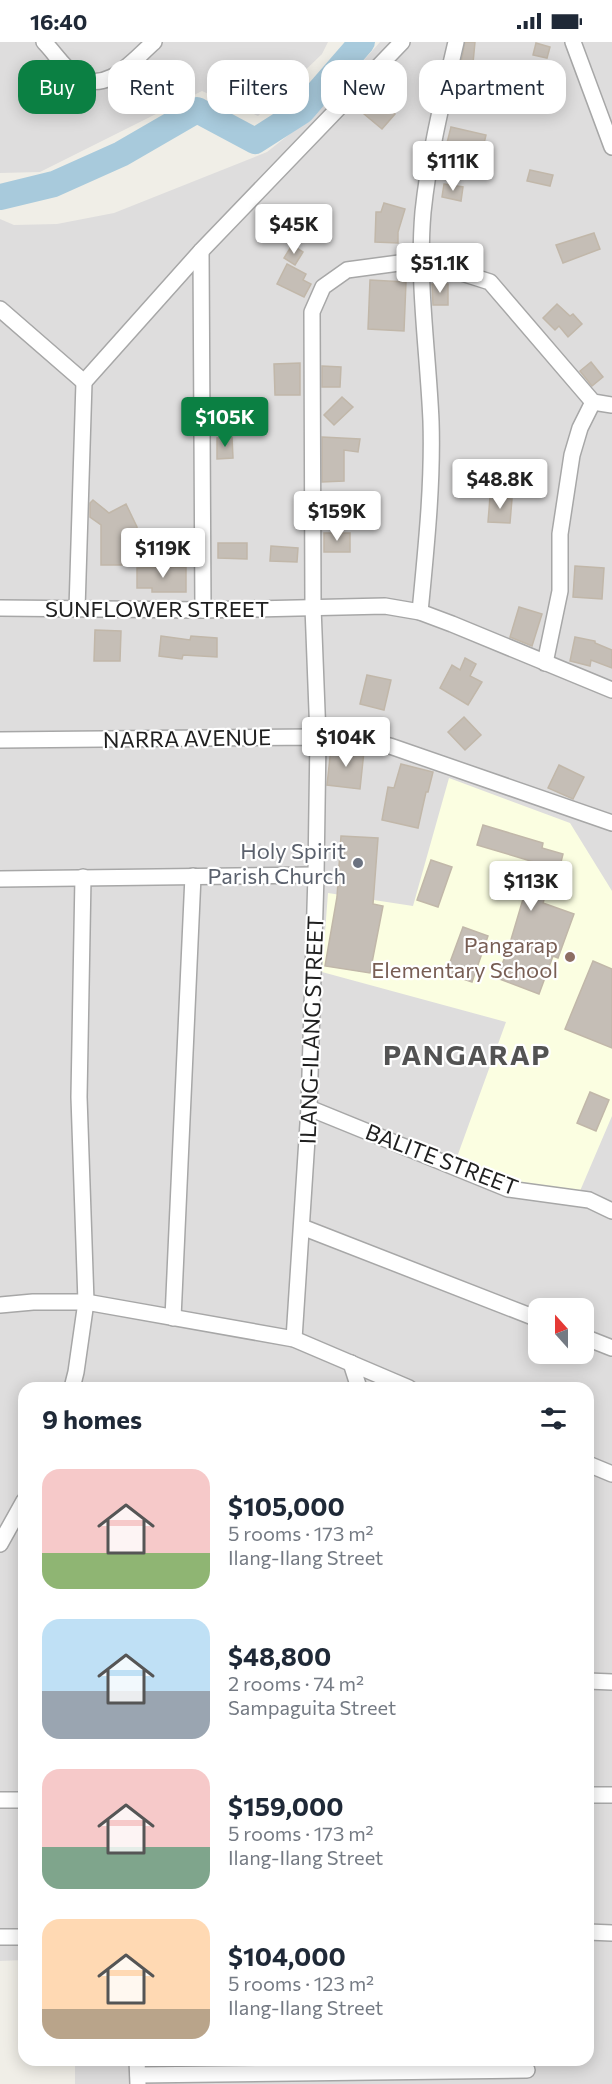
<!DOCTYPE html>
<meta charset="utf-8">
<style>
:root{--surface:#fff;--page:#f2f2f3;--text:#1f2937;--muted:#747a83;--accent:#0b8043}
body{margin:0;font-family:Commissioner,sans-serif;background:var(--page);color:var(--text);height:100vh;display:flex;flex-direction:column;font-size:22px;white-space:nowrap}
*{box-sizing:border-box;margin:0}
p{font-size:20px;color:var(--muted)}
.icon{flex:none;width:33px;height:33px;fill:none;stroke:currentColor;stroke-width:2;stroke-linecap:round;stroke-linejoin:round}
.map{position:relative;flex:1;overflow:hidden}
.details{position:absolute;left:18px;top:1340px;width:576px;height:684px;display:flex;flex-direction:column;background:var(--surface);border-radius:18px;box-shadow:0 3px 15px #0003}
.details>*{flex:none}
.guide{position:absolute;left:18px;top:18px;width:576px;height:54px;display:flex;gap:12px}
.needle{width:39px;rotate:339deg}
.fabs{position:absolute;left:528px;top:1256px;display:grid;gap:12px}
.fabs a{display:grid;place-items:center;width:66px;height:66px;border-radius:12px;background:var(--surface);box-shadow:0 3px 15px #0003;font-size:30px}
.price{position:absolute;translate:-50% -51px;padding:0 14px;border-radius:6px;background:#fff;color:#222;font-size:20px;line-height:39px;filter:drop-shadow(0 2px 3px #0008)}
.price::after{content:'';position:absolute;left:50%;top:36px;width:18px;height:14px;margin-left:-9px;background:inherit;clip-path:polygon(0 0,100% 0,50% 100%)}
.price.current{background:var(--accent);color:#fff}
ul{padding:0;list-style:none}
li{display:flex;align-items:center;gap:18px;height:150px;padding:0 24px}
li span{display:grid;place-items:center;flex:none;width:168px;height:120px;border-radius:18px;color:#555}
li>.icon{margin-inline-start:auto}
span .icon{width:72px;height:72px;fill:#fffc;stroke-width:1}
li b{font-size:26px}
h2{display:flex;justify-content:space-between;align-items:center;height:72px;padding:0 24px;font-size:26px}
.tag{padding:0 21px;border-radius:18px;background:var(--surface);box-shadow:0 3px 15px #0003;font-size:21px;line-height:54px}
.tag.current{background:var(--accent);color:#fff}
.status{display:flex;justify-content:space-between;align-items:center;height:42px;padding:0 30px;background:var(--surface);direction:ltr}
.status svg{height:16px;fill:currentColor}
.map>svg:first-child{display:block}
.residential{fill:#dedddd;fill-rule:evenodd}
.education{fill:#fbfee1}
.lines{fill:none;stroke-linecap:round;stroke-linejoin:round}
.river{stroke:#a8cadc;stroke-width:26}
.building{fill:#c5beb6;stroke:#c1b7a9;stroke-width:1.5}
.minor-casing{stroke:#a7a7a7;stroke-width:18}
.minor{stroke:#fff;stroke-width:15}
.worship-dot{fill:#6b7280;stroke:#fff;stroke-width:2}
.education-dot{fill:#8d6e63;stroke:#fff;stroke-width:2}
.labels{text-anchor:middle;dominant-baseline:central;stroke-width:4.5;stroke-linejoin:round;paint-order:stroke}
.street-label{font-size:22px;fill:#202020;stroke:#fff}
.worship-label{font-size:22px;fill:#5b616d;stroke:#fff;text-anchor:end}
.education-label{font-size:22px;fill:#785e54;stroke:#fff;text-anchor:end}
.district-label{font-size:28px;font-weight:bold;letter-spacing:1.5px;fill:#535353;stroke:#fff}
</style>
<div class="status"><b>16:40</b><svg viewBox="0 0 49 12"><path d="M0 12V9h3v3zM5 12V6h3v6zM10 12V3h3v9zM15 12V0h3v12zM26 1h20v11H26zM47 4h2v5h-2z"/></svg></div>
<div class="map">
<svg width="612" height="2042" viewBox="0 0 612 2042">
<rect width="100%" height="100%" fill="#f0eee7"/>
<g class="residential">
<path d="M 0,0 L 328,0 L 322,12 L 258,74 L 202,49 L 40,130 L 0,131 Z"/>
<path d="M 380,0 L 612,0 L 612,2042 L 75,2042 L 75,2018 L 588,2018 L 588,1346 L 24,1346 L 24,1918 L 0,1919 L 0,177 L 14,183 L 57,182 L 114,171 L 267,110 L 319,69 ZM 538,1266 L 584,1266 L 584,1311 L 538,1311 Z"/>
</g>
<path class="education" d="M 449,736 L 570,781 L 612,849 L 612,1074 L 580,1149 L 514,1139 L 457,1115 L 506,980 L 322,930 L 328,851 L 413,864 Z"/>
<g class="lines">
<path class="river" d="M 0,155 L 54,142 L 121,112 L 197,68 L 255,99 L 302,69 L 362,0"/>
</g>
<g class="building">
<path d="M 465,0 L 475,0 L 473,21 L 461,20 Z"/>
<path d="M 536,1 L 550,5 L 547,16 L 533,13 Z"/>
<path d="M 378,57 L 395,72 L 382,87 L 364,72 Z"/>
<path d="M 451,85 L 486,93 L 480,118 L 445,109 Z"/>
<path d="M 530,128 L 553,133 L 550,144 L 527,139 Z"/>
<path d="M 444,142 L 463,145 L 461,159 L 442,155 Z"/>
<path d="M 384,161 L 405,167 L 398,190 L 398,201 L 375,200 L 376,170 L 381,170 Z"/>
<path d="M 594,191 L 600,207 L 563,221 L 556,203 Z"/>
<path d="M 292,203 L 303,210 L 295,223 L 284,216 Z"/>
<path d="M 287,222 L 306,232 L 303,238 L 311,242 L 304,255 L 277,242 Z"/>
<path d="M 370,238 L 406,240 L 404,289 L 368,287 Z"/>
<path d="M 432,242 L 448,242 L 448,263 L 433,263 Z"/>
<path d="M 557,262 L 570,274 L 573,272 L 582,282 L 568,295 L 559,284 L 555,288 L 543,276 Z"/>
<path d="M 591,320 L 603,335 L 592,344 L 580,329 Z"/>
<path d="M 300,321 L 300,353 L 275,353 L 274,322 Z"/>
<path d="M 322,324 L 341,325 L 340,345 L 322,345 Z"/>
<path d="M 342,355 L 353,365 L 334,383 L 324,373 Z"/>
<path d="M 232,395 L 233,416 L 217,417 L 217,396 Z"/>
<path d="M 322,395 L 360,397 L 358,410 L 344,408 L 344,439 L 322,440 Z"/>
<path d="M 490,455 L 512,457 L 510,481 L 488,480 Z"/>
<path d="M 93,458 L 109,471 L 126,462 L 137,485 L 137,523 L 101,523 L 101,483 L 90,475 L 90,461 Z"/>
<rect x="324" y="491" width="26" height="19"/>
<path d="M 218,501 L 247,501 L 247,517 L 218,516 Z"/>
<path d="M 271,504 L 298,506 L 297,520 L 270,519 Z"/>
<path d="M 575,524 L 604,526 L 602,557 L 573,555 Z"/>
<path d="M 186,525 L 186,550 L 152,550 L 152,546 L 137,546 L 137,526 Z"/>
<path d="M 519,565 L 542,572 L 532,604 L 510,595 Z"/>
<path d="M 95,588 L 121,589 L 120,619 L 94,619 Z"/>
<path d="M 161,594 L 190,598 L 191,594 L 217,596 L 217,615 L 183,613 L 182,617 L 159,614 Z"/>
<path d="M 575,595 L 595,599 L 595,601 L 612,608 L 612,626 L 591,618 L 590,624 L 570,619 Z"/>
<path d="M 465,616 L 476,622 L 470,634 L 482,640 L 468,663 L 440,646 L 452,623 L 460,628 Z"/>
<path d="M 367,633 L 391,638 L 384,668 L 360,662 Z"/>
<path d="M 464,675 L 481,693 L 465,708 L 448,690 Z"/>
<path d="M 331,706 L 364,709 L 360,747 L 327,743 Z"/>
<path d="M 401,722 L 433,730 L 428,750 L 426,750 L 418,786 L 382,778 L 388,745 L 394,746 Z"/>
<path d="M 559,723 L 584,735 L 573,757 L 548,746 Z"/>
<path d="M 483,783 L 543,801 L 542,806 L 563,812 L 556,840 L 550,838 L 543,861 L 574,872 L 558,916 L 553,914 L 539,952 L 497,936 L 510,901 L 534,820 L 477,803 Z"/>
<path d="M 341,794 L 378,796 L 373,862 L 383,864 L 370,931 L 325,924 L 337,855 Z"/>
<path d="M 431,818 L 452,825 L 438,865 L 417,858 Z"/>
<path d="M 463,885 L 488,894 L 472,940 L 446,931 Z"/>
<path d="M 593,919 L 612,927 L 612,1006 L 565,987 Z"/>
<path d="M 590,1050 L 609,1058 L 596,1089 L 577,1081 Z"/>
</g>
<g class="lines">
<defs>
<g id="minor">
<path d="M 44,0 C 54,10 64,26 76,34 C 107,53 132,19 154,0"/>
<path d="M 573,0 L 612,105"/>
<path d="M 201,209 L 203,568"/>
<path d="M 0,267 L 84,340 L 201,209 L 402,0"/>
<path d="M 0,566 L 203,568 L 385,564 L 420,570 L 452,582 L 612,648"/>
<path d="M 77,567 L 84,340"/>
<path d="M 420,570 C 426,507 433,442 431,379 C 428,309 417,240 423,170 C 429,112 443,56 456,0"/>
<path d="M 545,621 L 560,549 L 560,492 L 572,413 L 580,386 L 593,360"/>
<path d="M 0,698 L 318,695 L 367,699 L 390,704 L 612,781"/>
<path d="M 0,837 L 316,833"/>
<path d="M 309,1066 L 508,1147 L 589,1158 L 612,1169"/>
<path d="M 302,1185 L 538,1277"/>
<path d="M 0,1263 L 33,1260 L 86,1260 L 294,1297 L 409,1346"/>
<path d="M 173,1276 L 193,834"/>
<path d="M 584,1295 L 612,1306"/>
<path d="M 294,1297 L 309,1066 L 316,833 L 318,695 L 313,565 L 312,270 L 323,245 L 347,228 L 421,218 L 490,240 L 593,360 L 612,363"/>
<path d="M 351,1321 L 359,1346"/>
<path d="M 72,1346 L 76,1330 L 86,1260 L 79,1055 L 83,835"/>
<path d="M 588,1422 L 612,1432"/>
<path d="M 0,1502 L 24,1459"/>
<path d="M 588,1639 L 612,1640"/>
<path d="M 588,1753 L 612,1753"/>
<path d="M 0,1758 L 24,1758"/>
<path d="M 588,1890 L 612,1891"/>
<path d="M 0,1895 L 24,1895"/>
<path d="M 137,2018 L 138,2042"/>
<path d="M 138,2033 L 527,2028"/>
</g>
</defs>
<use href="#minor" class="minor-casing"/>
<use href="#minor" class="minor"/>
</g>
<circle class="worship-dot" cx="358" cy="821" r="6"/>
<circle class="education-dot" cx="570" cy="915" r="6"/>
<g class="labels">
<g class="street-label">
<text x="157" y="566">SUNFLOWER STREET</text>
<text transform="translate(187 696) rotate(-1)">NARRA AVENUE</text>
<text transform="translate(311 988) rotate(-88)">ILANG-ILANG STREET</text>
<text transform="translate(442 1117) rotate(21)">BALITE STREET</text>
</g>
<g class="worship-label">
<text x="346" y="808">Holy Spirit<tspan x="346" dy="25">Parish Church</tspan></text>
</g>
<g class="education-label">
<text x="558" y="902">Pangarap<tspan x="558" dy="25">Elementary School</tspan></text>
</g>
<g class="district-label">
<text x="467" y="1012">PANGARAP</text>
</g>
</g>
</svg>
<div class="fabs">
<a><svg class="needle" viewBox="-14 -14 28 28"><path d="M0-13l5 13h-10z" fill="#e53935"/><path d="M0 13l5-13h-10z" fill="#747a83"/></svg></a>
</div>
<b class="price" style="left:453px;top:150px">$111K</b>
<b class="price" style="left:294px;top:213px">$45K</b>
<b class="price" style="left:440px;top:252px">$51.1K</b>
<b class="price current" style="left:225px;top:406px">$105K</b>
<b class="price" style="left:500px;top:468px">$48.8K</b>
<b class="price" style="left:337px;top:500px">$159K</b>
<b class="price" style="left:163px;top:537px">$119K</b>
<b class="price" style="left:346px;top:726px">$104K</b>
<b class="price" style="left:531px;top:870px">$113K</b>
<div class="guide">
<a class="tag current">Buy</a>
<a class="tag">Rent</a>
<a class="tag">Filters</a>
<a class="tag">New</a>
<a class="tag">Apartment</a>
</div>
<section class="details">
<h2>9 homes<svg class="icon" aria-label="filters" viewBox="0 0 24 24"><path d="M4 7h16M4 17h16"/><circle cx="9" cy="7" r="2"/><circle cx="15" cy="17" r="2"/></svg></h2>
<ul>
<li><span style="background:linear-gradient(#f6c9c9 70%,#8fb573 0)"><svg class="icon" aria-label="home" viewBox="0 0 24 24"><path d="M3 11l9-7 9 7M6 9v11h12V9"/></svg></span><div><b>$105,000</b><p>5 rooms · 173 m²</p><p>Ilang-Ilang Street</p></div></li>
<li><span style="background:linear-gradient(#bfe0f5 60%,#9aa5b1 0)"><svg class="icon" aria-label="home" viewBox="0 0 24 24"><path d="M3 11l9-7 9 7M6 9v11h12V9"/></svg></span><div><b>$48,800</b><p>2 rooms · 74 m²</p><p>Sampaguita Street</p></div></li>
<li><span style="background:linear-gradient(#f6c9c9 65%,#7fa58c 0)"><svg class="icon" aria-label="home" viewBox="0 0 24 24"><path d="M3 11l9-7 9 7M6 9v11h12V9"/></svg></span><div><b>$159,000</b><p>5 rooms · 173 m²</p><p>Ilang-Ilang Street</p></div></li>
<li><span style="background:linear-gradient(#ffd9b3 75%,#b9a48a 0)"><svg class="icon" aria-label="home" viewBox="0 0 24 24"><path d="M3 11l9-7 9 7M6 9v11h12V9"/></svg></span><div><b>$104,000</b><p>5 rooms · 123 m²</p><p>Ilang-Ilang Street</p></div></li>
</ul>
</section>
</div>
